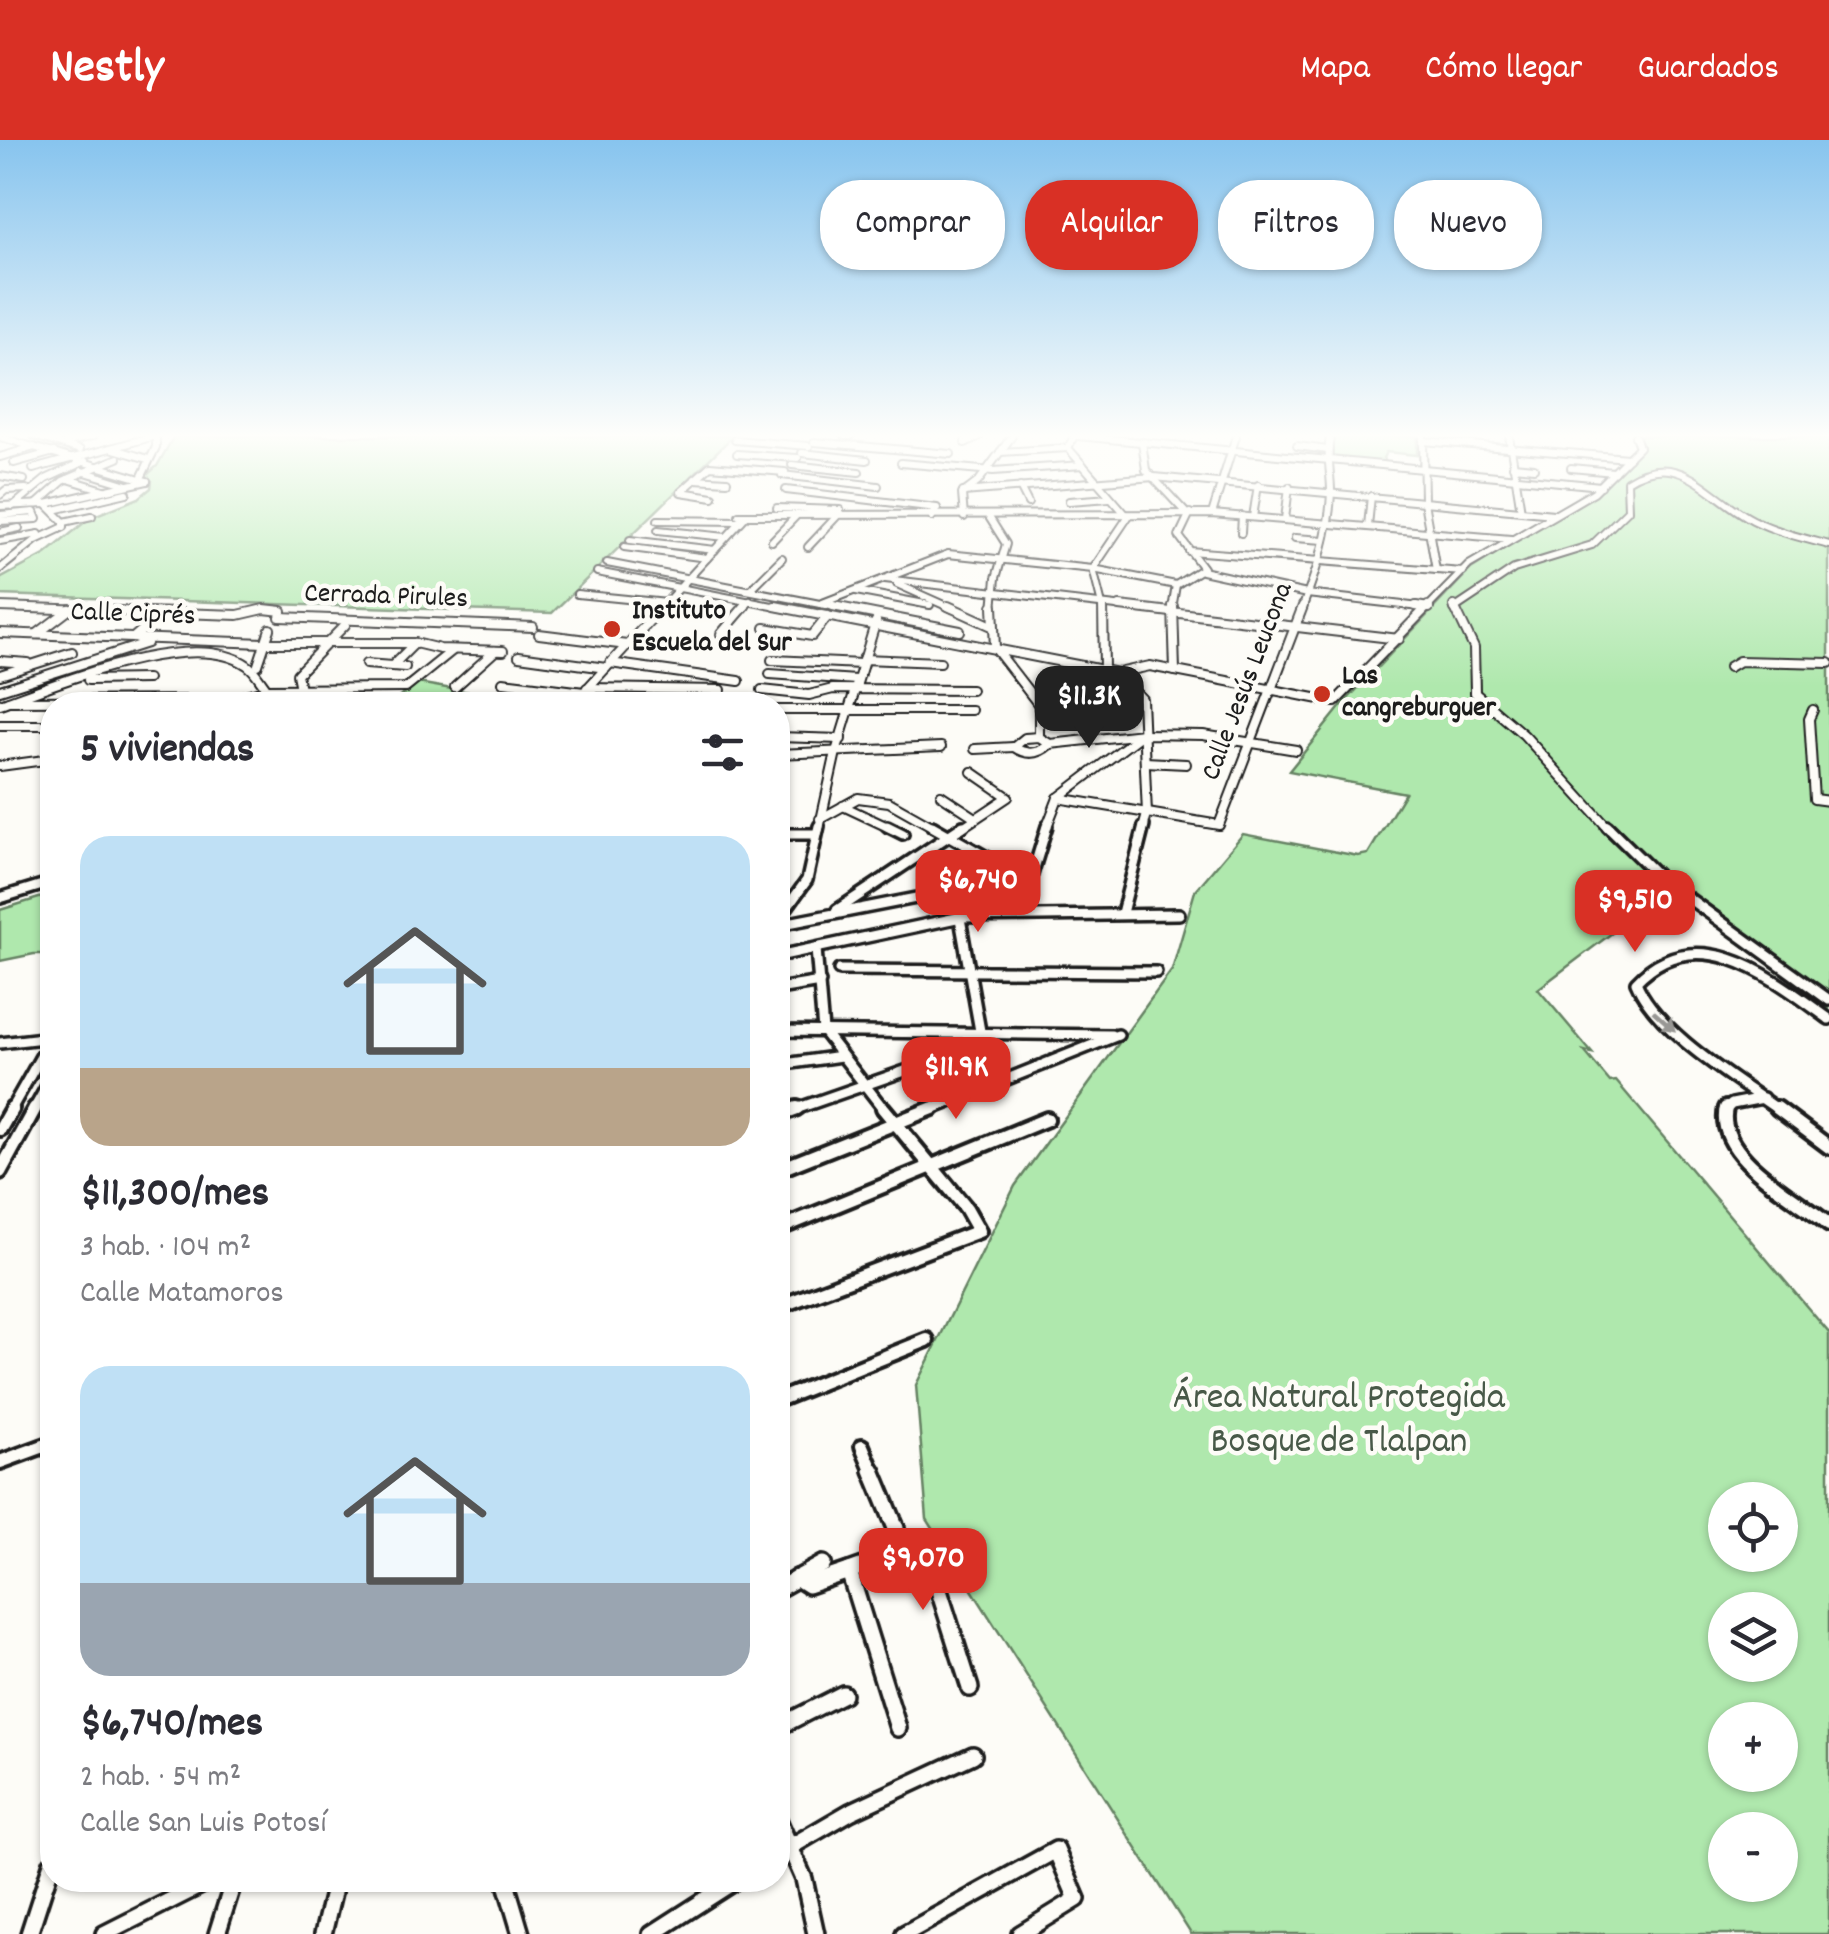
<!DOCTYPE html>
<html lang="es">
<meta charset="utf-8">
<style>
:root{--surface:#fff;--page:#f2f2f3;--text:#2b2b33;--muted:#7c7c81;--accent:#d93025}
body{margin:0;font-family:Dekko,sans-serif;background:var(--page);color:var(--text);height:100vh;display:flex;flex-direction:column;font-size:38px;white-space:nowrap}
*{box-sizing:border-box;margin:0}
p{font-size:32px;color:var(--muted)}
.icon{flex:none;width:55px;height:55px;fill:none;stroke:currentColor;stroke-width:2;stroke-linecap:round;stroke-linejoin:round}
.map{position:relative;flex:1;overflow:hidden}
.side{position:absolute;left:40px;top:552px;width:750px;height:1200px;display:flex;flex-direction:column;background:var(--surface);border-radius:40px;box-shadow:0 2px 8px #0004}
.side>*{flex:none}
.guide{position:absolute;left:820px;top:40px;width:858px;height:90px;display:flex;gap:20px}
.fabs{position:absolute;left:1708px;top:1342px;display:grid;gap:20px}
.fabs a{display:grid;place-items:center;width:90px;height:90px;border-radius:50%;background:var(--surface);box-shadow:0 2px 8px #0004;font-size:50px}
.price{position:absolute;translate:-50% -85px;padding:0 22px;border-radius:20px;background:var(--accent);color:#fff;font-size:32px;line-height:65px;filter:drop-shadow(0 2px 5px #0008)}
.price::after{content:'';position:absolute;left:50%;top:60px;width:30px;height:22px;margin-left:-15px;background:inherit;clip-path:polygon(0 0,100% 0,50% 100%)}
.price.selected{background:#222;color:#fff}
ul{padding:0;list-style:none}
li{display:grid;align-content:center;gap:20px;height:530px;padding:0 40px}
li span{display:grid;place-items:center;height:310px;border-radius:30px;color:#555}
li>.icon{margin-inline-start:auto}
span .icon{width:180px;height:180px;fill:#fffc;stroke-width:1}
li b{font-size:42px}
h2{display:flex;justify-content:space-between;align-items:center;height:120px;padding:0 40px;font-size:42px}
.chip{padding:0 35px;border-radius:40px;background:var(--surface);box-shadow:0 2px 8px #0004;font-size:35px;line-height:90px}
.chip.selected{background:var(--accent);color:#fff}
header{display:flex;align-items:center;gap:60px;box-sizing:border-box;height:140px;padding:0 50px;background:var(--accent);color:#fff}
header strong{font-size:48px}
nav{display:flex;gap:55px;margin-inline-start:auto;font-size:35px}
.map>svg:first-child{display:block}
.green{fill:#afe8ad;stroke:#668264;stroke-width:2.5;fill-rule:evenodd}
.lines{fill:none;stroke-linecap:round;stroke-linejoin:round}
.minor-far4-casing{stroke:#1c1c1c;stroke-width:10}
.minor-far3-casing{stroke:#1c1c1c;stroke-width:12}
.minor-far2-casing{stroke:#1c1c1c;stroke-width:16}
.minor-far1-casing{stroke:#1c1c1c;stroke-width:20}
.minor-casing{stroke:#1c1c1c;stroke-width:22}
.minor-far4{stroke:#fdfcf7;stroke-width:6}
.minor-far3{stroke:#fdfcf7;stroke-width:8}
.minor-far2{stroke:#fdfcf7;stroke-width:9}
.minor-far1{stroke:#fdfcf7;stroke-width:12}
.minor{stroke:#fdfcf7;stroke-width:15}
.oneway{fill:#989794}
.poi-dot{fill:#c8321e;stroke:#fdfcf7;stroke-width:4}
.labels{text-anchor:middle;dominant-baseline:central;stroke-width:9;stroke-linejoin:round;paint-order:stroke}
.far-street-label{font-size:28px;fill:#1c1c1c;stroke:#fdfcf7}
.far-poi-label{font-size:28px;font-weight:bold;fill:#1c1c1c;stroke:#fdfcf7;text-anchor:start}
.near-park-label{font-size:38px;fill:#485948;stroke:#fdfcf7}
</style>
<header>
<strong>Nestly</strong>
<nav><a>Mapa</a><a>Cómo llegar</a><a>Guardados</a></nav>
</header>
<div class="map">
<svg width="1829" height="1794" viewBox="0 0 1829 1794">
<rect width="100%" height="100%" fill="#fdfcf7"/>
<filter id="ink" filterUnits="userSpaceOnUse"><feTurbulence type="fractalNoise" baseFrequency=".01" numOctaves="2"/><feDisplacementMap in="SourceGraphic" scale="20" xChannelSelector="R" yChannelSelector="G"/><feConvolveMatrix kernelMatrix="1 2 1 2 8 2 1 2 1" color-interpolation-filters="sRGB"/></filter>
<g filter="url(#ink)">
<g class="green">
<path d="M 174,296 L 733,296 L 552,473 L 0,455 L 0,439 L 46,414 L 91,377 L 139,358 L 151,348 L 152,341 L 146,336 L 157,326 Z"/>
<path d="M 1334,296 L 1417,296 L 1417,315 L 1386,312 L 1383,318 L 1387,323 L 1331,321 Z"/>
<path d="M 1636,296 L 1829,296 L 1829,869 L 1690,766 L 1657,759 L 1538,849 L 1592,913 L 1584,911 L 1610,942 L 1616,941 L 1829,1193 L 1829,1794 L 1191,1794 L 927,1379 L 916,1245 L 1015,1046 L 1172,830 L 1195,751 L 1243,694 L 1358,716 L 1368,714 L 1405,653 L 1289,631 L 1342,565 L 1471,429 L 1595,352 L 1638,310 ZM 1725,1360 L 1780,1360 L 1780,1415 L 1725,1415 ZM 1725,1470 L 1780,1470 L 1780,1525 L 1725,1525 ZM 1725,1580 L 1780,1580 L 1780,1635 L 1725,1635 ZM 1725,1690 L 1780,1690 L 1780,1745 L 1725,1745 Z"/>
<path d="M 418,543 L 469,552 L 453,565 L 389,565 Z"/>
<path d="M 52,754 L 52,814 L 34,814 L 0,821 L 0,770 Z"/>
</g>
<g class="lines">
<defs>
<g id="minor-far4">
<path d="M 34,296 L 80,310"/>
<path d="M 844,296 L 851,296"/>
<path d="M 966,296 L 965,303 L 980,296"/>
<path d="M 1074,296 L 1068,308 L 1128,377 L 1093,429 L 1103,469"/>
<path d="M 1078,296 L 1601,346"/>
<path d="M 1509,296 L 1521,371"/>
<path d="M 0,297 L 147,341"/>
<path d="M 1423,297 L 1424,362 L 1436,430"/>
<path d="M 735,300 L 809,306"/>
<path d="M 1423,301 L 1628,318"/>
<path d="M 814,302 L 951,314"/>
<path d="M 1142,302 L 1146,330 L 1186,373"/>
<path d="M 65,303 L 93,296"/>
<path d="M 1297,306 L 1328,310"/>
<path d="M 111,308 L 148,319"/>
<path d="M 1000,312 L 1068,308"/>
<path d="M 802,313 L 867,320"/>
<path d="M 737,314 L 798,318"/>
<path d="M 0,317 L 34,307"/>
<path d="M 14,323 L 54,312"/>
<path d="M 901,323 L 993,331 L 1083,325"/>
<path d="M 792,325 L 859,332"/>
<path d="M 1513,326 L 1534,328"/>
<path d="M 1571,328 L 1614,332"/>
<path d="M 33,329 L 155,296"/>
<path d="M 82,331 L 128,345"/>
<path d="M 782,335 L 878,346"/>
<path d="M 0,336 L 24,340"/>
<path d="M 142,336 L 156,307 L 156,296"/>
<path d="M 68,339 L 104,350"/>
<path d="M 695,339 L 727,341"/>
<path d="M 1020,347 L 1028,363"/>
<path d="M 786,350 L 937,368 L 932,377"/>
<path d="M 963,352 L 1154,337 L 1554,374"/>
<path d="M 0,355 L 6,350 L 26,349"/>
<path d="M 713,357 L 681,352 L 710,326 L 785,332"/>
<path d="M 1069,361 L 1110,358"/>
<path d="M 37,364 L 63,341 L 118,318"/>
<path d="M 0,366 L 46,364 L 147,341"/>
<path d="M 13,366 L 46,339 L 85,321"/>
<path d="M 777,368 L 840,370"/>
<path d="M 54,370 L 127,353"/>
<path d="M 1212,374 L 1236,296"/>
<path d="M 0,375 L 34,372 L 37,379 L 0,381"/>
<path d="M 739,375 L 1212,374 L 1511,399"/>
<path d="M 964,377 L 962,354 L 978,342 L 1012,296"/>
<path d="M 989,377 L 1006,404 L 996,438 L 993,469"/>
<path d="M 1253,377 L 1258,345"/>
<path d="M 1285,379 L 1289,347"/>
<path d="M 658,380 L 741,381"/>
<path d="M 64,382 L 92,376"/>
<path d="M 1368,386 L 1371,356"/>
<path d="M 658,390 L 726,397"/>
<path d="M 0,392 L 19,388"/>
<path d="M 1241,393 L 1242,376"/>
<path d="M 1295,398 L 1324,400"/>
<path d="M 630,400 L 715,410"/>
<path d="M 0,401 L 39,394"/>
<path d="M 772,401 L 796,376"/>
<path d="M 624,407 L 707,418"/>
<path d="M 808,407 L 837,376"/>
<path d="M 1189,411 L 1463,432"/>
<path d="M 607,423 L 846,469"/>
<path d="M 0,429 L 36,400 L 64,387 L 64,382 L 46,364"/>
<path d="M 1202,431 L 1307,454 L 1429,468"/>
<path d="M 597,432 L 788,469"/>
<path d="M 885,439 L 1142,469"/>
<path d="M 897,444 L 953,469"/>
<path d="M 750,450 L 782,418"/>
<path d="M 856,451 L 930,465"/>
<path d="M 577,454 L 667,463"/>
<path d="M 820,464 L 948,414 L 1093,429 L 1176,445"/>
<path d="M 0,467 L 58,469"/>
<path d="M 660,469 L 746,376"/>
<path d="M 743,469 L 750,461"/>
<path d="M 1172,469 L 1176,445 L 1203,428 L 1179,396 L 1190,373"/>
<path d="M 1302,469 C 1316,432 1330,392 1331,352 C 1331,331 1326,318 1330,296"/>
<path d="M 1426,469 L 1469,425 L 1594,352 L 1639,307 L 1635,296"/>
<path d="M 1454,469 L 1514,429 L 1592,405 L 1628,370 L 1627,341 C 1681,307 1708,357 1753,380 C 1777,392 1803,398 1829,405"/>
</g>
<g id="minor-far3">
<path d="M 775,466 L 1118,533 L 1150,526 L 1335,562 L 1428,466"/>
<path d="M 833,466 L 960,491"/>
<path d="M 948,466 L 992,486"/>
<path d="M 993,466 L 995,508 L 1039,565 L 1039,597"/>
<path d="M 1103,466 L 1104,530"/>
<path d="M 1120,466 L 1399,499"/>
<path d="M 1173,466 L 1175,531"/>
<path d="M 1416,466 L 1429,468"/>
<path d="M 1454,466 L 1474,508 L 1475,553 L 1524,595 L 1609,689"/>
<path d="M 0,467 L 238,475 L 264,469 L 282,471 L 280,477 L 533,487"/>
<path d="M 765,488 L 812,496 L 828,476"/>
<path d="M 0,493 L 264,503 L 415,503 L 440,509 L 503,511"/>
<path d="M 37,494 L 70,469"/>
<path d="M 539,494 L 627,505"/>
<path d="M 721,494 L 745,466"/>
<path d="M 133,498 L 162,473"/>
<path d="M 519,516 L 606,528"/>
<path d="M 863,519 L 940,522"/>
<path d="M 772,520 L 862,524"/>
<path d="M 0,521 L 28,523"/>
<path d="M 610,523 L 739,541"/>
<path d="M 366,524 L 405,527"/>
<path d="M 258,525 L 270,489"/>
<path d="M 392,526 L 415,503"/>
<path d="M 1729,527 L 1739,521 L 1829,523"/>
<path d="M 1118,533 L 1142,559 L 1147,674 L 1143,689"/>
<path d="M 770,534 L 856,540"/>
<path d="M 0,535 L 72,512"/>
<path d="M 88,540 L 147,539"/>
<path d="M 503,542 L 584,552"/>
<path d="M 455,547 L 495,511"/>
<path d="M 587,548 L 721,550"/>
<path d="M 300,549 L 297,534 L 345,485"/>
<path d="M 0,550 L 147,503"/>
<path d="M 762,550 L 809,555 L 833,549 L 971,550"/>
<path d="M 9,561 L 229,560 L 267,549 L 406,548 L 453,510"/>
<path d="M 0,564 C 57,544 192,487 247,525 C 255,530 261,542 267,549"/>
<path d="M 278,565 L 283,550"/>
<path d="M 572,565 L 663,466"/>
<path d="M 651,565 L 654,558"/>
<path d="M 778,570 L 971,570"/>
<path d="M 1813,570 L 1809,579 L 1814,659 L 1829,661"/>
<path d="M 0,585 L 52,585"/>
<path d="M 778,597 L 841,599"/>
<path d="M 1039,597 L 1050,604 C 1039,614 1027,616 1014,607 L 1025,598 Z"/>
<path d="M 1050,604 L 1143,594 L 1203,595 L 1296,610"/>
<path d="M 975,609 L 1014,607"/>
<path d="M 778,614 L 941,607"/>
<path d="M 1145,622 L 1186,624"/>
<path d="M 0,626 L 52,619"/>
<path d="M 941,655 L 976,678"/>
<path d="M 1058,658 L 1219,685 L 1303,466"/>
<path d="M 1058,658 L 1142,594"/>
<path d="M 843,666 L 892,689"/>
<path d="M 820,679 L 858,658 L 889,662 L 937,689"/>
<path d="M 819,689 L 836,612 L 876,481"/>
<path d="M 960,689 L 1008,657 L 972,632"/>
<path d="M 1046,689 L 1058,658"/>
</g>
<g id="minor-far2">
<path d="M 887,686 L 903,694"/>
<path d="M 932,686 L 990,719"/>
<path d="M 1607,686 L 1658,736 L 1829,860"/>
<path d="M 778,694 L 816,694"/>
<path d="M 955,750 L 980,891"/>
<path d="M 0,758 L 52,742"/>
<path d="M 1024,761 L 1047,686"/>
<path d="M 837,770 L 963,686"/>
<path d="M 1122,773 L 1144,686"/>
<path d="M 778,780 L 807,740 L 819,686"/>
<path d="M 778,785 L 1029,736"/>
<path d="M 816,809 L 823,891 L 885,971"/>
<path d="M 778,816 L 961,777 L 1179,774"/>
<path d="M 839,830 L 1156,832"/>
<path d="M 778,849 L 820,842"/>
<path d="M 778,891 L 1111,895"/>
<path d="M 0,903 L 52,897"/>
<path d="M 778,925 L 841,916"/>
<path d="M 10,971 L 52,897"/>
<path d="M 33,971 L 52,937"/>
<path d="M 790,971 L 968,909"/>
<path d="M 927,971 L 1118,895"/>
<path d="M 1724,971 L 1732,964 L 1763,958"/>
<path d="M 1780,971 C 1737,940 1656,892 1636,842 C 1698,776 1775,840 1829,879"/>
</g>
<g id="minor-far1">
<path d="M 1726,968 C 1714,1017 1798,1058 1829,1085"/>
<path d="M 1777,968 L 1829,1007"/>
<path d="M 778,975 L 797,968"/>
<path d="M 0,989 L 12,968"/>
<path d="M 778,1030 L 933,968"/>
<path d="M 0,1032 L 35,968"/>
<path d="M 778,1089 L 1047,979"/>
<path d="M 778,1167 L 979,1091 L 966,1068 L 883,968"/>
<path d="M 778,1260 L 927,1200"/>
<path d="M 862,1306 L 873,1332"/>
<path d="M 0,1322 L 52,1303"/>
</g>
<g id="minor">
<path d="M 872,1330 L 896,1388 L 894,1415"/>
<path d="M 849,1431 L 894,1415 L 936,1441 L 970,1548"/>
<path d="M 797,1438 L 808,1445 L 849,1431 L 898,1588"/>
<path d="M 778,1449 L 823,1424"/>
<path d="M 778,1587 L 843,1554"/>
<path d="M 778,1680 L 804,1739 L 816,1794"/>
<path d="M 778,1714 L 850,1672 L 973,1615"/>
<path d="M 505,1740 L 521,1794"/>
<path d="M 29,1794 L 52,1723"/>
<path d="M 104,1794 L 211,1740"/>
<path d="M 217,1794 L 234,1740"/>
<path d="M 323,1794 L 336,1740"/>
<path d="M 652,1794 L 736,1740"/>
<path d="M 904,1794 L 1056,1710 L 1077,1759 L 1020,1794"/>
</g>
</defs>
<use href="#minor-far4" class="minor-far4-casing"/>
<use href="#minor-far3" class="minor-far3-casing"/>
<use href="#minor-far2" class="minor-far2-casing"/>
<use href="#minor-far1" class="minor-far1-casing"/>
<use href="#minor" class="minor-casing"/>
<use href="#minor-far4" class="minor-far4"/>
<use href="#minor-far3" class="minor-far3"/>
<use href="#minor-far2" class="minor-far2"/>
<use href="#minor-far1" class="minor-far1"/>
<use href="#minor" class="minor"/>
</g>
<defs><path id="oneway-solid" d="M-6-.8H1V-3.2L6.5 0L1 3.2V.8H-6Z" transform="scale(2.5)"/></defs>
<use class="oneway" href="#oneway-solid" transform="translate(1664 881) rotate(42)"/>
</g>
<linearGradient id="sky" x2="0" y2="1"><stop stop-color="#87c4ee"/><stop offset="0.54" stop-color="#fefefb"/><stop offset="1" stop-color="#fefefb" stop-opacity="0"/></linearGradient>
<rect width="1829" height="547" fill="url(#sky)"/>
<g class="poi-dot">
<circle cx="612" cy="489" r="10"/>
<circle cx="1322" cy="554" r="10"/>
</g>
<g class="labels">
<g class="far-street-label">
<text transform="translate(386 458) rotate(2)">Cerrada Pirules</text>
<text transform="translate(133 476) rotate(2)">Calle Ciprés</text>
<text transform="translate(1249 542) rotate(-69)">Calle Jesús Leucona</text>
</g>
<g class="far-poi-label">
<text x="632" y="473">Instituto<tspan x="632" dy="32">Escuela del Sur</tspan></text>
<text x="1342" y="538">Las<tspan x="1342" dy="32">cangreburguer</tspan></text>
</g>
<g class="near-park-label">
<text x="1339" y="1259">Área Natural Protegida<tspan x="1339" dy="44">Bosque de Tlalpan</tspan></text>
</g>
</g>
</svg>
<div class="fabs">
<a><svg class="icon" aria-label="locate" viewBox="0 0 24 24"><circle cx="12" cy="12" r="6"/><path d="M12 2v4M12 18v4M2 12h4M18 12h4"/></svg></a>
<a><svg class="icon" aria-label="layers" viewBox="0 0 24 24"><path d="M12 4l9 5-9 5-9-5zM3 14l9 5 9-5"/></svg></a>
<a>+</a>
<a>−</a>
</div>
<b class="price selected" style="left:1089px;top:611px">$11.3K</b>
<b class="price" style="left:978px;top:795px">$6,740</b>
<b class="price" style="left:1635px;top:815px">$9,510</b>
<b class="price" style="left:956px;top:982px">$11.9K</b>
<b class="price" style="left:923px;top:1473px">$9,070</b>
<div class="guide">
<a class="chip">Comprar</a>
<a class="chip selected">Alquilar</a>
<a class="chip">Filtros</a>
<a class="chip">Nuevo</a>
</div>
<section class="side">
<h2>5 viviendas<svg class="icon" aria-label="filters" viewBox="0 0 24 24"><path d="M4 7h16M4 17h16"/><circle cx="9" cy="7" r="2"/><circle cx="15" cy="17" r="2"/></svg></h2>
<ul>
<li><span style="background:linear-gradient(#bfe0f5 75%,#b9a48a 0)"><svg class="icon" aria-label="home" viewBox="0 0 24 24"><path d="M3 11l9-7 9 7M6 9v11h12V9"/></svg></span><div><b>$11,300/mes</b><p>3 hab. · 104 m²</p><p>Calle Matamoros</p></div></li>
<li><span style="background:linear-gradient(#bfe0f5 70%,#9aa5b1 0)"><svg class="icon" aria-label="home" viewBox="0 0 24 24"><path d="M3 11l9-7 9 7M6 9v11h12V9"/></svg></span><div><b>$6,740/mes</b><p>2 hab. · 54 m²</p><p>Calle San Luis Potosí</p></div></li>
</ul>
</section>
</div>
